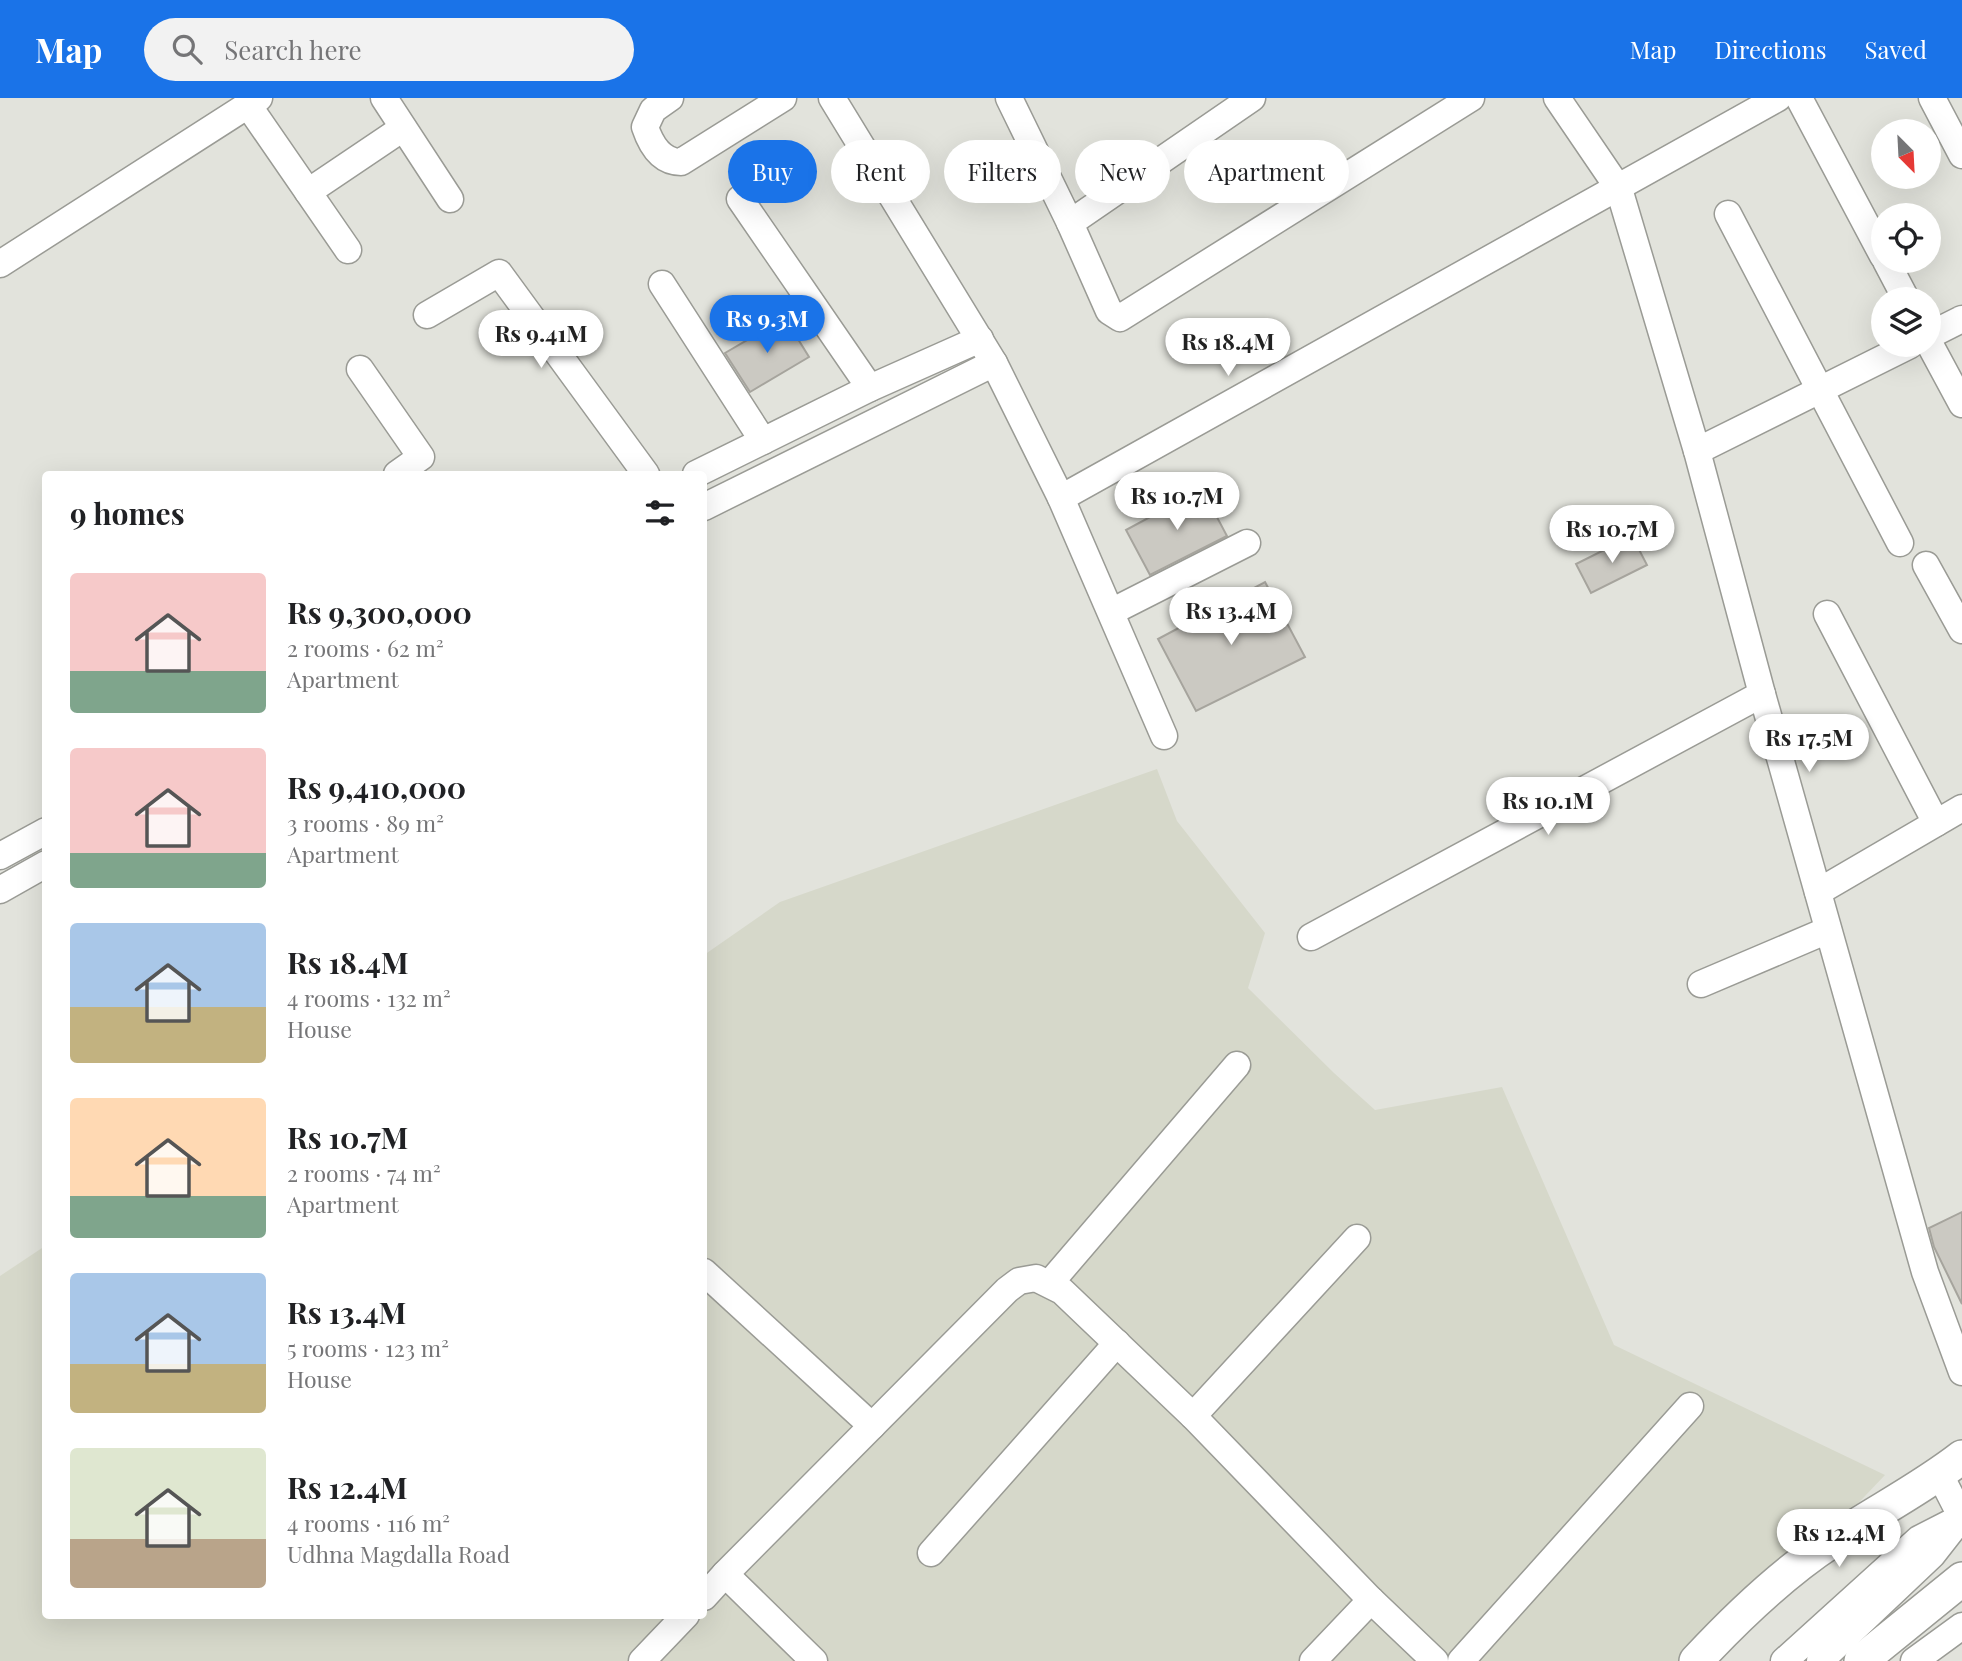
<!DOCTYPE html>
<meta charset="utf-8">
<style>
:root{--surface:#fff;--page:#f2f2f2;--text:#202124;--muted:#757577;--accent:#1a73e8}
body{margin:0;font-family:"Playfair Display",serif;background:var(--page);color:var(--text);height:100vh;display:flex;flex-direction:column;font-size:26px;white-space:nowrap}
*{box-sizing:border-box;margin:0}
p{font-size:23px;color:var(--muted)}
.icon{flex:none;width:38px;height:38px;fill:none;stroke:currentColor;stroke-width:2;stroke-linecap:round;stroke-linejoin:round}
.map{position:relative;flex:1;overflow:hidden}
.details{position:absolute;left:42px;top:373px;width:665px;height:1148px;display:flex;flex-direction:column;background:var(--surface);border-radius:7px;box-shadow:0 7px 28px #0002}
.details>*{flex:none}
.top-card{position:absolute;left:728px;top:42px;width:665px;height:63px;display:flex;gap:14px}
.needle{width:46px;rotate:156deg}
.controls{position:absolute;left:1871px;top:21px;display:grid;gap:14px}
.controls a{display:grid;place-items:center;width:70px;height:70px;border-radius:50%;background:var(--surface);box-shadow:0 7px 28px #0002;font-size:35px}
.price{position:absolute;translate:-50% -60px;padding:0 16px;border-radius:24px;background:#fff;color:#222;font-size:23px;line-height:46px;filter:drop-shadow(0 2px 4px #0008)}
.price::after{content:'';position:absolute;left:50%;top:42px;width:21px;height:16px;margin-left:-10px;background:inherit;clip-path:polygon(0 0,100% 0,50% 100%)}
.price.on{background:var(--accent);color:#fff}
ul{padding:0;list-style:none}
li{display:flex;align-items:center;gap:21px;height:175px;padding:0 28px}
li span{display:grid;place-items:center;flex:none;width:196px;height:140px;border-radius:7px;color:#555}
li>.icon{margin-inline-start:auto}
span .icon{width:84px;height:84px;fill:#fffc;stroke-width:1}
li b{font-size:30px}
h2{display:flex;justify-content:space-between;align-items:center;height:84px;padding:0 28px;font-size:30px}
.chip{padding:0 24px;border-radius:32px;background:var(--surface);box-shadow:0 7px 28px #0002;font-size:24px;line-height:63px}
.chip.on{background:var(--accent);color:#fff}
header{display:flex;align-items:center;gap:42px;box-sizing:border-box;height:98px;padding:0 35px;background:var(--accent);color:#fff}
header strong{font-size:33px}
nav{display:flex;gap:38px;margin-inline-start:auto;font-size:24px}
.search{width:490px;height:63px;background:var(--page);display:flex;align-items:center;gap:18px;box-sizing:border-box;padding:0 24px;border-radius:38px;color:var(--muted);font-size:26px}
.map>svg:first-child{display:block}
.built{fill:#d6d8ca}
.building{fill:#cbc9c2;stroke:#a6a49d;stroke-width:2}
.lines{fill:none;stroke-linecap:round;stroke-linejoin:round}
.minor-casing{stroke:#9a9b95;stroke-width:29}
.major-casing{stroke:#9a9b95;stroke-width:36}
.minor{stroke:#fff;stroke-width:26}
.major{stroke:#fff;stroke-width:33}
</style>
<header>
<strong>Map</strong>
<div class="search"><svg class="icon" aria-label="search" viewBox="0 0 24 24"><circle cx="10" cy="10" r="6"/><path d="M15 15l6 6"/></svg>Search here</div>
<nav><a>Map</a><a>Directions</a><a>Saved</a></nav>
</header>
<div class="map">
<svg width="1962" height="1563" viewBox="0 0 1962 1563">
<rect width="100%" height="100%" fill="#e2e3dc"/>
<path class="built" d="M 1157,671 L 1177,723 L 1265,835 L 1248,890 L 1334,975 L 1375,1012 L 1502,989 L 1614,1247 L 1885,1377 L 1708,1563 L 0,1563 L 0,1178 L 45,1148 L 46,1517 L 704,1517 L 704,857 L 780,804 Z"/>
<g class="building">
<path d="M 785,220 L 809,259 L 750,294 L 725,255 Z"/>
<path d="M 1202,391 L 1227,438 L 1150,477 L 1126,432 Z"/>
<path d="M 1632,438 L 1647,467 L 1591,495 L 1576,466 Z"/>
<path d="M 1265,484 L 1305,559 L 1196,613 L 1158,541 Z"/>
<path d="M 1962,1114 L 1962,1206 L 1934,1149 L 1929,1130 Z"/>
</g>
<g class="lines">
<defs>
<g id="minor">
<path d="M 384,0 L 450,101"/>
<path d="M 670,0 L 653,12 L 645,29 C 651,47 661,64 681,64 L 783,0"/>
<path d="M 832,0 L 994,265 L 1061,400 L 1778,0"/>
<path d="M 1009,0 L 1070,125 L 1252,0"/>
<path d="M 1557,0 L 1619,91 L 1697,353 L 1762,596 L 1925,1174 L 1962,1274"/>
<path d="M 1799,0 L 1883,158"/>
<path d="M 1932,0 L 1962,57"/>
<path d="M 248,7 L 348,152"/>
<path d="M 308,94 L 403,30"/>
<path d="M 740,101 L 870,290"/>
<path d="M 1728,116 L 1900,445"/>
<path d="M 1070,125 L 1109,213 L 1120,220 L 1471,0"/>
<path d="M 1886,163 L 1906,201"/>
<path d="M 0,166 L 259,0"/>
<path d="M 662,186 L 763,343"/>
<path d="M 427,217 L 499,175 L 646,376"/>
<path d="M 1928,238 L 1962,221"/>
<path d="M 1928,243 L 1962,306"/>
<path d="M 360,271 L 421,359 L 397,376"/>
<path d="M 1697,353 L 1910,247"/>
<path d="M 696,376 L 870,290 L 980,241"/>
<path d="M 1061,400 L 1164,638"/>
<path d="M 704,409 L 994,265"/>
<path d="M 1926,467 L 1962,532"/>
<path d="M 1111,514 L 1247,445"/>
<path d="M 1827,516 L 1936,725"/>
<path d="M 0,758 L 46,733"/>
<path d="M 0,792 L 46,766"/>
<path d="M 1818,794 L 1962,710"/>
<path d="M 1311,839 L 1762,596"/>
<path d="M 1701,886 L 1828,832"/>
<path d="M 704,1174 L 872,1328"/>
<path d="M 1050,1185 L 1237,967"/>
<path d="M 1193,1318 L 1357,1140"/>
<path d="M 1940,1377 L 1962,1420"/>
<path d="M 931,1455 L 1117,1245"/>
<path d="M 725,1476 L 1007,1192 L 1019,1183 L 1036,1180 L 1062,1193 L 1193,1318 L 1371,1502 L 1435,1563"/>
<path d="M 704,1499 L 725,1476 L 814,1563"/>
<path d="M 642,1563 L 686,1517"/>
<path d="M 1313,1563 L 1371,1502"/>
<path d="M 1461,1563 L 1690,1308"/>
<path d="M 1784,1563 L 1919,1441 L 1962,1419"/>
<path d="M 1820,1563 L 1932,1457 L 1957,1425"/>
<path d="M 1914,1563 L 1962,1528"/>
</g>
<g id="major">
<path d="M 1696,1563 C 1736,1520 1783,1475 1832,1443 C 1875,1414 1921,1391 1962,1359"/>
<path d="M 1861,1563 L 1962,1481"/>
</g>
</defs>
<use href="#minor" class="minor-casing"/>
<use href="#major" class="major-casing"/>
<use href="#minor" class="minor"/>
<use href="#major" class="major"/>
</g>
</svg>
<div class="controls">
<a><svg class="needle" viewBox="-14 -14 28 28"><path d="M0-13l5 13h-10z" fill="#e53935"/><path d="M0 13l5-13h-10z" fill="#757577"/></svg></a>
<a><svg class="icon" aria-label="locate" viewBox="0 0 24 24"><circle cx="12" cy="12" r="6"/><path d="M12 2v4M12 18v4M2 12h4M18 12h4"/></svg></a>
<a><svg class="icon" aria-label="layers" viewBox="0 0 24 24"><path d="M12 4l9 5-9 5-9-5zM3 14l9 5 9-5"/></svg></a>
</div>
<b class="price on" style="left:767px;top:257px">Rs 9.3M</b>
<b class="price" style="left:541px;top:272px">Rs 9.41M</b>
<b class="price" style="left:1228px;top:280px">Rs 18.4M</b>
<b class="price" style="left:1177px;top:434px">Rs 10.7M</b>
<b class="price" style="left:1612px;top:467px">Rs 10.7M</b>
<b class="price" style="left:1231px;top:549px">Rs 13.4M</b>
<b class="price" style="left:1809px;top:676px">Rs 17.5M</b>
<b class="price" style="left:1548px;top:739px">Rs 10.1M</b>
<b class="price" style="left:1839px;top:1471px">Rs 12.4M</b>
<div class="top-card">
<a class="chip on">Buy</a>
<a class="chip">Rent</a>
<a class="chip">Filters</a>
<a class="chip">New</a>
<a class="chip">Apartment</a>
</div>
<section class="details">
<h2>9 homes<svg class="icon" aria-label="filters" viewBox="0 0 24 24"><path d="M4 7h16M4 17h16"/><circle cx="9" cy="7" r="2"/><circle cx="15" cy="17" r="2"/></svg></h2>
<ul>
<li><span style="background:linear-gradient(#f6c9c9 70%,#7fa58c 0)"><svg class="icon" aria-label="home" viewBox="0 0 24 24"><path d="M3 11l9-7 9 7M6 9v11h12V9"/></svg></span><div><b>Rs 9,300,000</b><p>2 rooms · 62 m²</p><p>Apartment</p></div></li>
<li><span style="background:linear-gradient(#f6c9c9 75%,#7fa58c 0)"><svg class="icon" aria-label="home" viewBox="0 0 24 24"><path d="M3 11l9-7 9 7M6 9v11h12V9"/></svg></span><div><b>Rs 9,410,000</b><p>3 rooms · 89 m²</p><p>Apartment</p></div></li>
<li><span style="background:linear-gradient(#a9c7e8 60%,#c2b280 0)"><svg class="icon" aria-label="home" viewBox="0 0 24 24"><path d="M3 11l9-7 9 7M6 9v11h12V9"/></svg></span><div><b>Rs 18.4M</b><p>4 rooms · 132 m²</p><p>House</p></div></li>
<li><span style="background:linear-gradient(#ffd9b3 70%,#7fa58c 0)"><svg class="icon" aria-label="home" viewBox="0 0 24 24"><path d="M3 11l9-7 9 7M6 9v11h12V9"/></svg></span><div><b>Rs 10.7M</b><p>2 rooms · 74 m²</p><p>Apartment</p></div></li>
<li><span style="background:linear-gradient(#a9c7e8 65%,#c2b280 0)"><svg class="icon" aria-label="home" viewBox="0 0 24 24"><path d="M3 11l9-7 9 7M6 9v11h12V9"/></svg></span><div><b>Rs 13.4M</b><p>5 rooms · 123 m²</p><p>House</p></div></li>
<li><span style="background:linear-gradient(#dfe7d0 65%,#b9a48a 0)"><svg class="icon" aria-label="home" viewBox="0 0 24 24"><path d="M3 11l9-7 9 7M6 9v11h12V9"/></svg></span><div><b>Rs 12.4M</b><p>4 rooms · 116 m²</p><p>Udhna Magdalla Road</p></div></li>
</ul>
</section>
</div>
